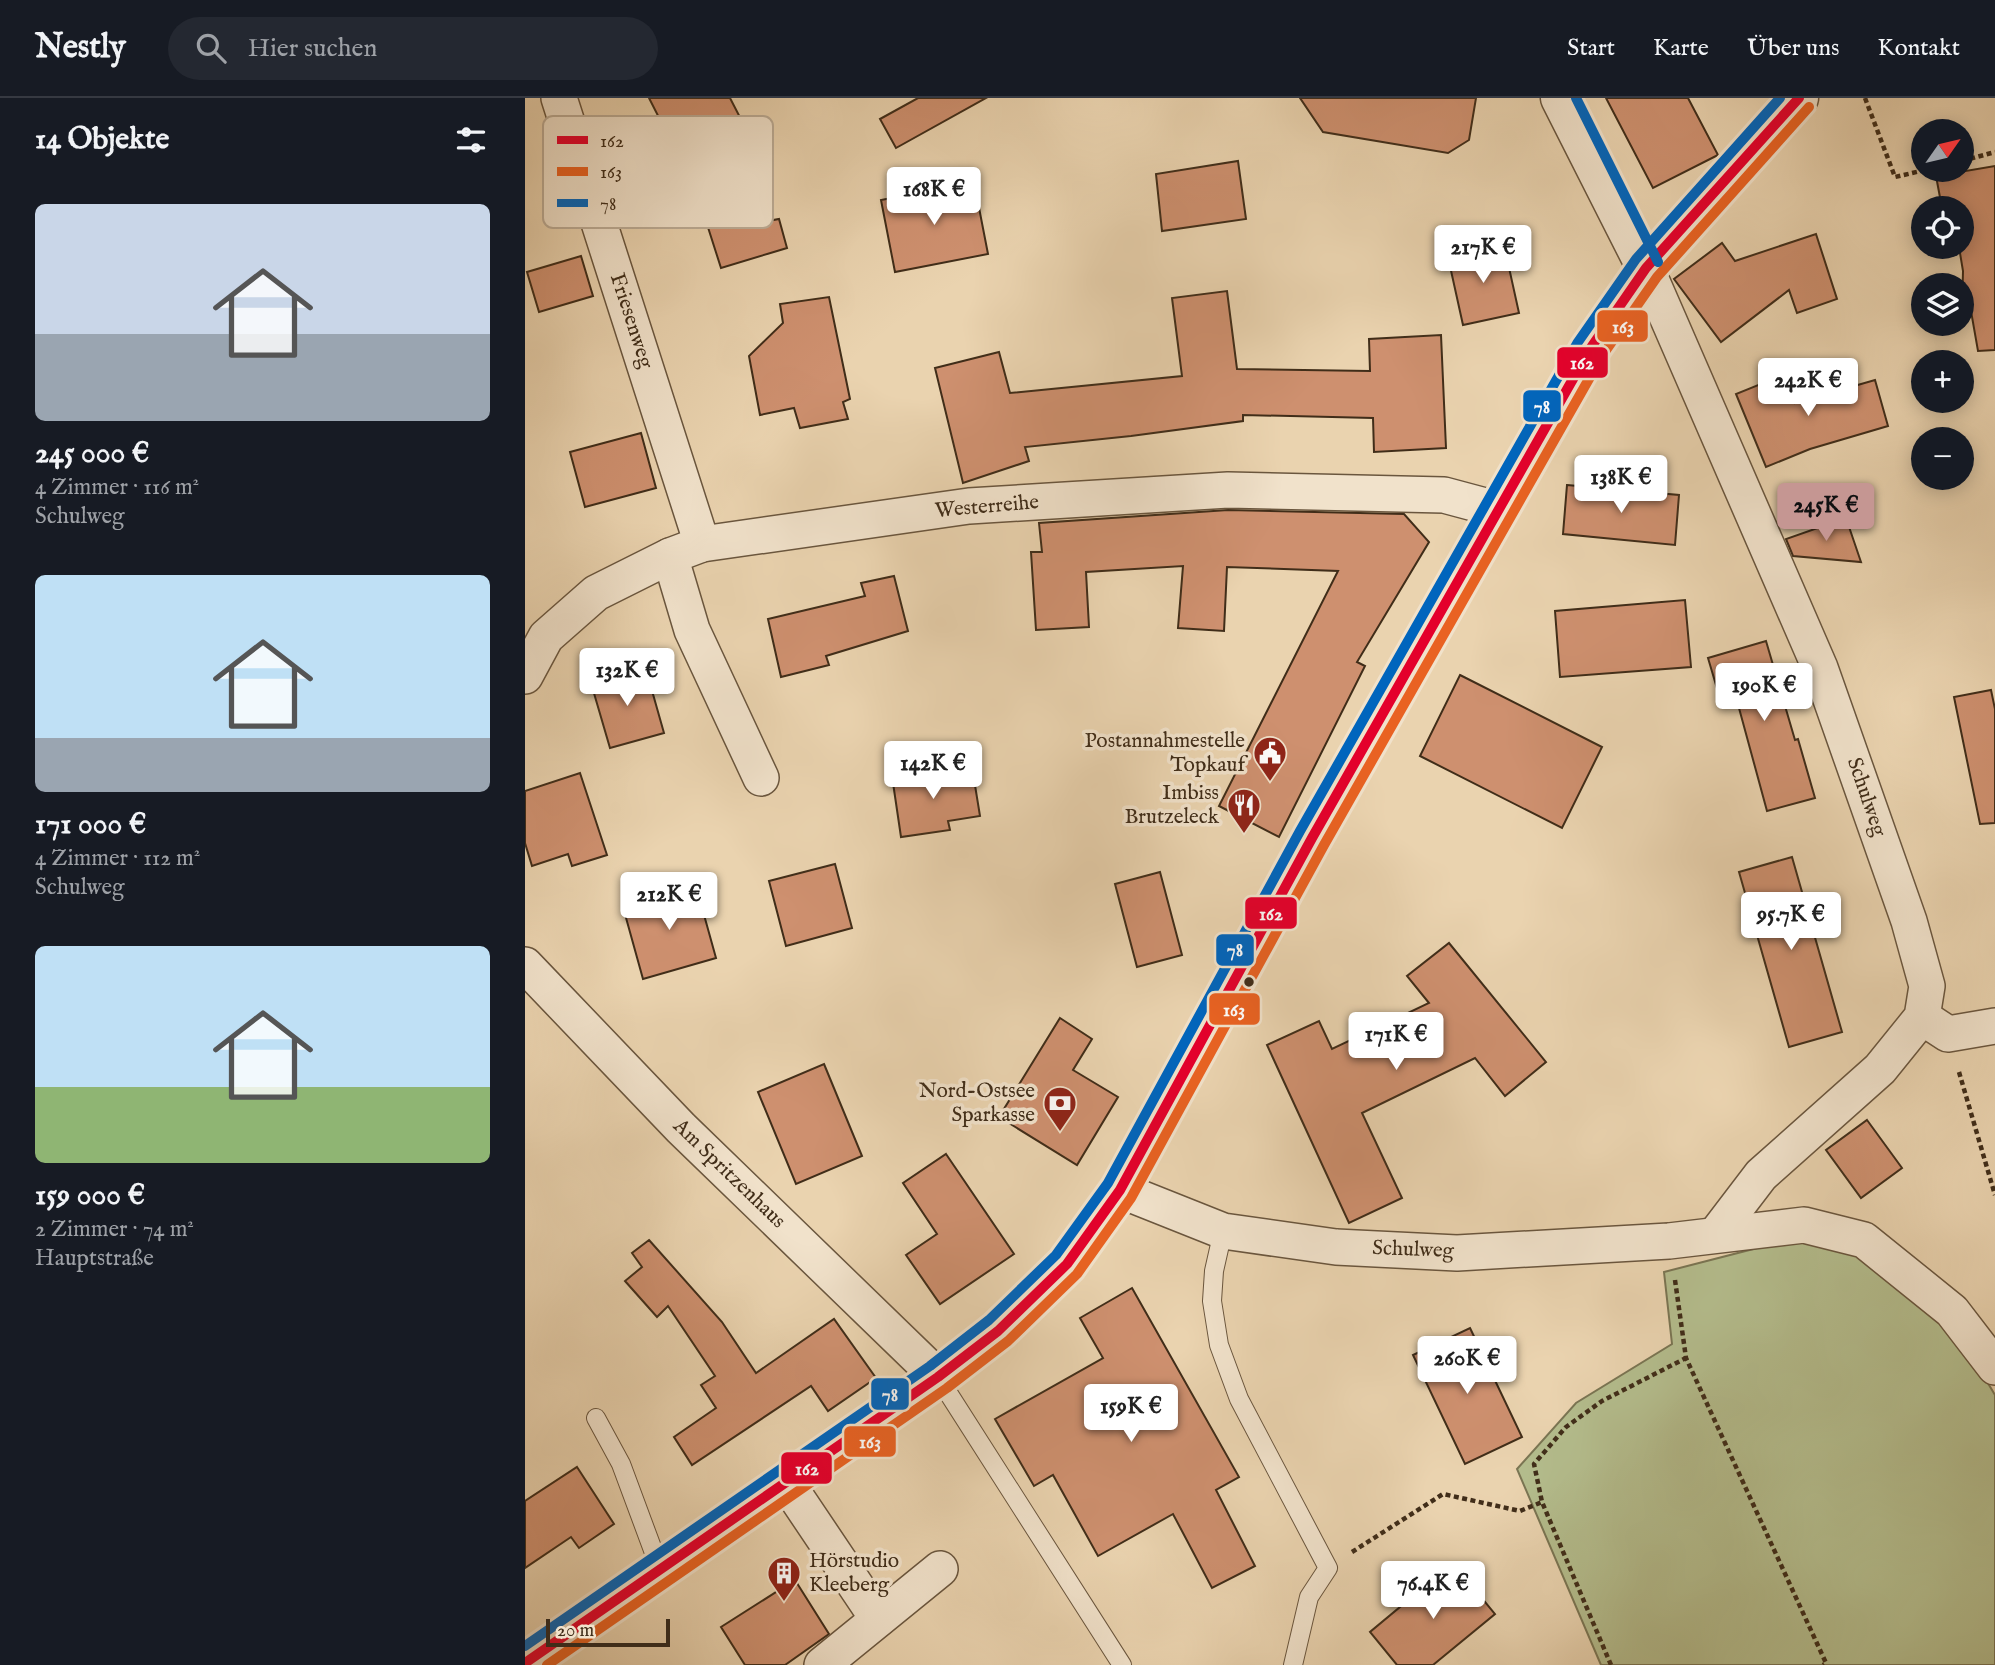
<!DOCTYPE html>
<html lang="de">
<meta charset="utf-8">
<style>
:root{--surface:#171b24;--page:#242831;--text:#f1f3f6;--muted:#9ea1a6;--line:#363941;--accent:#c59692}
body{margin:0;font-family:"IM FELL English",serif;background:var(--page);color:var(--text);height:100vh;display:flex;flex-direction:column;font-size:26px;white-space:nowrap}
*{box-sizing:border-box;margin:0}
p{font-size:23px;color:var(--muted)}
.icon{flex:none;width:38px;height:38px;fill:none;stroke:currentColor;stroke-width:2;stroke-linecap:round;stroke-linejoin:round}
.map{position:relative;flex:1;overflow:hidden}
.drawer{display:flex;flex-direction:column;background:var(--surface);width:525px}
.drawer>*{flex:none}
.needle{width:46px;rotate:56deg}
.buttons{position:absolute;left:1386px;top:21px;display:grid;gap:14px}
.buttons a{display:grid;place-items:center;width:63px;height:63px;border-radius:50%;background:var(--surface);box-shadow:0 4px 18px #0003;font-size:35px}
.scale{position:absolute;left:21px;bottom:18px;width:124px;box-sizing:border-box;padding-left:7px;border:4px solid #402d19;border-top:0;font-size:19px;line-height:24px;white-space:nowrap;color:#402d19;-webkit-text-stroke:5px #f1e2cb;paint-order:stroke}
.price{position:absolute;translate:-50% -60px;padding:0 16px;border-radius:7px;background:#fff;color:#222;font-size:23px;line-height:46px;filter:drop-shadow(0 2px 4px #0008)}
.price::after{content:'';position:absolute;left:50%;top:42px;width:21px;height:16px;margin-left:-10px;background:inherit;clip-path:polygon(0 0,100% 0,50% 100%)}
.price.selected{background:var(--accent);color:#111}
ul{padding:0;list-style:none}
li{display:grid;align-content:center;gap:14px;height:371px;padding:0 35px}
li span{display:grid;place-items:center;height:217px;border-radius:10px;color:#555}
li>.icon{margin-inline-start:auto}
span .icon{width:126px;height:126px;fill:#fffc;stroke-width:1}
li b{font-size:30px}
h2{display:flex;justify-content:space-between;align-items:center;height:84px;padding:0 35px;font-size:30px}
header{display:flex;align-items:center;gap:42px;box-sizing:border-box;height:98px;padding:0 35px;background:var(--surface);border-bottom:2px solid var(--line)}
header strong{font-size:33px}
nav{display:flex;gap:38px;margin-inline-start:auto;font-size:24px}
.search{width:490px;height:63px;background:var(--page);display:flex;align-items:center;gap:18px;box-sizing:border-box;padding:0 24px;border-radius:38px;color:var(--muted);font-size:26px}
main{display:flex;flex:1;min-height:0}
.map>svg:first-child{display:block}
.green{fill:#b4bd8d;stroke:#7a7553;stroke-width:2}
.building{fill:#ce906f;stroke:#402d19;stroke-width:2}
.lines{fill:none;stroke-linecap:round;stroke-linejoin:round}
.service-casing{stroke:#6a563e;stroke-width:20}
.minor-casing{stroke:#6a563e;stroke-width:38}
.tertiary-casing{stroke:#6a563e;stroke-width:41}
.path{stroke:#402d19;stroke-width:4.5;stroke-dasharray:5 3.5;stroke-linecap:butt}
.service{stroke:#f1e2cb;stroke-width:18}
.minor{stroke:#f1e2cb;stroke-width:35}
.tertiary{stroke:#f1e2cb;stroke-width:38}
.bus-1-casing{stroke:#f1e2cb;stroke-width:16}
.bus-2-casing{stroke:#f1e2cb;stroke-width:16}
.bus-3-casing{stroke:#f1e2cb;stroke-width:16}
.bus-1{stroke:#e4002b;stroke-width:10}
.bus-2{stroke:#e96222;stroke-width:10}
.bus-3{stroke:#0065bd;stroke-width:10}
.bus-dot{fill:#402d19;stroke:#f1e2cb;stroke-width:2.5}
.labels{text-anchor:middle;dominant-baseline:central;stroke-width:7;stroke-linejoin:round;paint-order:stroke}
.street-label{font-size:21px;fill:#402d19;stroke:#f1e2cb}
.poi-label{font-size:21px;fill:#402d19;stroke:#f1e2cb;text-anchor:end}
.key{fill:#f1e2cb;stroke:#bcac96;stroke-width:2}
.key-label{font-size:19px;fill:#402d19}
.line-badge{stroke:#f1e2cb;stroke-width:2.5}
.badge-label{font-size:19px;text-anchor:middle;font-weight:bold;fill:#fff}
</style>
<header>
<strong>Nestly</strong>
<div class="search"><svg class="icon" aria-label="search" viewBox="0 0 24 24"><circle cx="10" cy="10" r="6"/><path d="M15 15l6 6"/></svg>Hier suchen</div>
<nav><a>Start</a><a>Karte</a><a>Über uns</a><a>Kontakt</a></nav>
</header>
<main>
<section class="drawer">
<h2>14 Objekte<svg class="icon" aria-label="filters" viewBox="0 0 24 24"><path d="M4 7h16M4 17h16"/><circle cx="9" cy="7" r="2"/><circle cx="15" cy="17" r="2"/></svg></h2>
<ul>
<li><span style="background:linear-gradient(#c9d6e8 60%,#9aa5b1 0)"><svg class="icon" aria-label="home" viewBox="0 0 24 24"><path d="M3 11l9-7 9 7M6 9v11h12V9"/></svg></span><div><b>245 000 €</b><p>4 Zimmer · 116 m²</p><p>Schulweg</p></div></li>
<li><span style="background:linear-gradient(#bfe0f5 75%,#9aa5b1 0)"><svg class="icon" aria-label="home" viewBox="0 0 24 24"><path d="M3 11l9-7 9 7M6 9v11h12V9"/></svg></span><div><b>171 000 €</b><p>4 Zimmer · 112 m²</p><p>Schulweg</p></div></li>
<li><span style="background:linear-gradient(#bfe0f5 65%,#8fb573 0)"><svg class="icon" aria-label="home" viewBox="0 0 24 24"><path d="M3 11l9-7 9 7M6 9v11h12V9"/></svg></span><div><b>159 000 €</b><p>2 Zimmer · 74 m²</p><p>Hauptstraße</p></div></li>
</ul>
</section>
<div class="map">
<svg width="1470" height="1567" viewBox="0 0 1470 1567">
<rect width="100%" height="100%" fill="#ead3af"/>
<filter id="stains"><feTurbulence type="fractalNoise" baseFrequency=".00286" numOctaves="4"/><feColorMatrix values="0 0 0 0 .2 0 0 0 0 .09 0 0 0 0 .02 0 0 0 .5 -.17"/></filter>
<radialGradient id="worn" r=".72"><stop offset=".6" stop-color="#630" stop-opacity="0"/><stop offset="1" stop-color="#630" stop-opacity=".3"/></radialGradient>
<path class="green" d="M 1271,1140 L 1356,1165 L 1427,1225 L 1470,1297 L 1470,1567 L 1076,1567 L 992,1371 L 1051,1305 L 1147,1246 L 1139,1174 Z"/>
<g class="building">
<path d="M 124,0 L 205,0 L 220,29 L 155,61 Z"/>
<path d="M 393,0 L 461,0 L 371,50 L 355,21 Z"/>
<path d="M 775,0 L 951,0 L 944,42 L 923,55 L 798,34 Z"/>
<path d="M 1081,0 L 1163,0 L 1193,57 L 1128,90 Z"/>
<path d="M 713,63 L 721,121 L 637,133 L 631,76 Z"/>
<path d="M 1470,68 L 1470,252 L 1453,253 L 1446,213 L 1437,214 L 1438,173 L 1434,149 L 1437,149 L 1437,110 L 1417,110 L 1411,78 Z"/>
<path d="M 449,84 L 463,156 L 370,174 L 356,102 Z"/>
<path d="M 210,111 L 216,128 L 254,121 L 262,150 L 196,170 L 180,120 Z"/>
<path d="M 1291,136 L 1312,201 L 1272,215 L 1264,192 L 1196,244 L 1149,181 L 1197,145 L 1210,163 Z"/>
<path d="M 979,147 L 994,215 L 938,227 L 923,159 Z"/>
<path d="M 56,158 L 68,198 L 14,214 L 2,174 Z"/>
<path d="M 702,193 L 712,271 L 845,273 L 844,241 L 916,237 L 921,350 L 849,354 L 848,320 L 718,317 L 718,323 L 606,338 L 500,349 L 504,363 L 438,385 L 410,270 L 474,254 L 485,295 L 657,278 L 647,200 Z"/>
<path d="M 304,199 L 325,301 L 318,304 L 323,321 L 275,330 L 269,310 L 235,317 L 224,258 L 258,225 L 255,206 Z"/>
<path d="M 1258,277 L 1270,305 L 1350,282 L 1363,328 L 1285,351 L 1241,369 L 1211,296 Z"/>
<path d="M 116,335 L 131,390 L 60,409 L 45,354 Z"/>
<path d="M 1042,387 L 1154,397 L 1150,447 L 1038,436 Z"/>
<path d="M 703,412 L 879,416 L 904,444 L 832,564 L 840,568 L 754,739 L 694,708 L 813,473 L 702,469 L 699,533 L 653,530 L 658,468 L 561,474 L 564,529 L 511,532 L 506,454 L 517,454 L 514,425 Z"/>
<path d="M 1321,420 L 1336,464 L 1268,458 L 1261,441 Z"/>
<path d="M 369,478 L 383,533 L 301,558 L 304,567 L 256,579 L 243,521 L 340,498 L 336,485 Z"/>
<path d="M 1160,502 L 1166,569 L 1035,579 L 1030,513 Z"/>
<path d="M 1241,543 L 1270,642 L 1273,641 L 1290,700 L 1242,713 L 1211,599 L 1196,604 L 1183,560 Z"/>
<path d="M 109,572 L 113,579 L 122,575 L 139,635 L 85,650 L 66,585 Z"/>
<path d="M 935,577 L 1077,649 L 1037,730 L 895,658 Z"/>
<path d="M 1466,592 L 1470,611 L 1470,725 L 1455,726 L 1429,599 Z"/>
<path d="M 415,671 L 417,680 L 448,675 L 455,718 L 423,723 L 425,732 L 376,739 L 367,678 Z"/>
<path d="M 55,675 L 82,757 L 47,768 L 43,756 L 7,768 L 0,745 L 0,693 Z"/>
<path d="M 1267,759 L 1317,934 L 1264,949 L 1214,774 Z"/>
<path d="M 310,766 L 327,830 L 261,848 L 244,783 Z"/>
<path d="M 635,774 L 657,857 L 612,869 L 590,786 Z"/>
<path d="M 171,788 L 191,860 L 118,881 L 98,809 Z"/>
<path d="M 924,845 L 1021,964 L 980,998 L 950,960 L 837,1015 L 877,1100 L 824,1125 L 742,947 L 794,923 L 807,951 L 904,905 L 882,878 Z"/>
<path d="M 535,920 L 567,941 L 548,972 L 593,999 L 552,1067 L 474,1019 Z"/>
<path d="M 299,966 L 337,1058 L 271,1086 L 233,994 Z"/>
<path d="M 1342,1022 L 1377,1070 L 1336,1100 L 1301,1052 Z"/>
<path d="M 421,1056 L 489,1156 L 415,1206 L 381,1157 L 412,1136 L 378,1085 Z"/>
<path d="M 124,1142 L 197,1224 L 231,1275 L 309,1221 L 351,1280 L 303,1313 L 286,1288 L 167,1367 L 149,1339 L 191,1310 L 176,1287 L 190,1278 L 143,1208 L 132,1219 L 100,1183 L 117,1169 L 107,1155 Z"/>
<path d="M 607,1190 L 714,1379 L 691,1392 L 730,1468 L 687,1490 L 648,1416 L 573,1458 L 528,1377 L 509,1388 L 470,1321 L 578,1260 L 555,1220 Z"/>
<path d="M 945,1230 L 997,1339 L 940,1366 L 888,1257 Z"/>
<path d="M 52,1369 L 89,1426 L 54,1450 L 46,1439 L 0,1470 L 0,1403 Z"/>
<path d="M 928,1465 L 970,1516 L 908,1567 L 872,1567 L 845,1534 Z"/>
<path d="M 270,1482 L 304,1536 L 260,1567 L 220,1567 L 196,1529 Z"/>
</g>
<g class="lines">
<defs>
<g id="service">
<path d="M 698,1133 L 689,1173 L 687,1203 L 694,1247 L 714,1301 L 803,1470 L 784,1499 L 768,1567"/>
<path d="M 413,1279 L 597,1567"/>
<path d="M 71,1320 L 96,1366 L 135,1471"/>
</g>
<g id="minor">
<path d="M 34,0 L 177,446"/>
<path d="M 1121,170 L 1295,570 L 1384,823 L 1402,888 L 1397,919 L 1355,971 L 1236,1077 L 1191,1136"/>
<path d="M 145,458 L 167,532 L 236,680"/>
<path d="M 0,578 L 21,539 L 71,495 L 145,458 L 177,446 L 444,408 L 703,392 L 919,397 L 975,412"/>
<path d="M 0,867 L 156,1030 L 413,1279"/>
<path d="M 1397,919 L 1423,936 L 1470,928"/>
<path d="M 595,1092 L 698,1133 L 811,1149 L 932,1155 L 1144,1143 L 1279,1127 L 1339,1142 L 1427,1213 L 1470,1269"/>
<path d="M 261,1384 L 353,1521"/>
<path d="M 297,1567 L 415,1471"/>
</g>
<g id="tertiary">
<path d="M 1035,0 L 1121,170"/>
<path d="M 0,1565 L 413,1279 L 473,1233 L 542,1166 L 595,1092 L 787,740 L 1065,251 L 1121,170 L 1274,0"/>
</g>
</defs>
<use href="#service" class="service-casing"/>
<use href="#minor" class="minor-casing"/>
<use href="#tertiary" class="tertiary-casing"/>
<g class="path">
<path d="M 1340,0 L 1370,79 L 1400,72"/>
<path d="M 1437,63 L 1470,54"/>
<path d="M 1434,974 L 1470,1097"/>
<path d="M 1150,1182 L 1161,1260 L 1301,1565 L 1298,1567"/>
<path d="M 827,1454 L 918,1396 L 995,1413 L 1017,1404"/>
<path d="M 1086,1567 L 1017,1404 L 1009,1366 L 1041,1329 L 1077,1303 L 1161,1260"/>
</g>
<use href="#service" class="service"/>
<use href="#minor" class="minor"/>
<use href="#tertiary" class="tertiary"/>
<defs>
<path id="bus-1" d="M 0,1565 L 413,1279 L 473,1233 L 542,1166 L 595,1092 L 787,740 L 1065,251 L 1121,170 L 1274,0"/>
<path id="bus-2" d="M 22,1567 L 422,1290 L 483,1243 L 552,1176 L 606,1100 L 799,747 L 1077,258 L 1132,179 L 1284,9"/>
<g id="bus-3">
<path d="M 1051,0 L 1133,164"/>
<path d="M 0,1548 L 405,1268 L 464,1222 L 531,1157 L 583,1085 L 775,733 L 1053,244 L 1111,161 L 1255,0"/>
</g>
</defs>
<use href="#bus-1" class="bus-1-casing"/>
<use href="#bus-2" class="bus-2-casing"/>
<use href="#bus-3" class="bus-3-casing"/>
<use href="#bus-1" class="bus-1"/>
<use href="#bus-2" class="bus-2"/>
<use href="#bus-3" class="bus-3"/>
</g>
<defs>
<symbol id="civic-pin" viewBox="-11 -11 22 30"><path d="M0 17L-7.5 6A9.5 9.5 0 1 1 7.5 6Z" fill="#8f2418" stroke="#f1e2cb"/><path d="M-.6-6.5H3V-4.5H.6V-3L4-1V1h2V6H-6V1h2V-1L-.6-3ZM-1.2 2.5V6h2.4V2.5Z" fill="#fff"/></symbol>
<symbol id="restaurant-pin" viewBox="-11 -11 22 30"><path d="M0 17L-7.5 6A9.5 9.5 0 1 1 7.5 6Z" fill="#8f2418" stroke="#f1e2cb"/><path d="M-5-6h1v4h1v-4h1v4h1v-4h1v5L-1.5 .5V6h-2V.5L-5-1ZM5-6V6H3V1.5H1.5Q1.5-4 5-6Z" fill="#fff"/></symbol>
<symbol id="bank-pin" viewBox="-11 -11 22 30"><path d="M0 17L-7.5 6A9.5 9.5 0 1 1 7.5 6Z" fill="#8f2418" stroke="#f1e2cb"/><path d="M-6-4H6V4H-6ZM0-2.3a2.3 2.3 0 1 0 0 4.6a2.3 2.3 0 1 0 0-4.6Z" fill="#fff"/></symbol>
<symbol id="building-pin" viewBox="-11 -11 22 30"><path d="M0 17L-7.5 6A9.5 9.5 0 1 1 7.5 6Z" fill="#8f2418" stroke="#f1e2cb"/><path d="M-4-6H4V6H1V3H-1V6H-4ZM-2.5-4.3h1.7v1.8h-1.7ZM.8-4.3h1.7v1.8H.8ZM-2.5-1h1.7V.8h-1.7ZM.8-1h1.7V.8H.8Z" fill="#fff"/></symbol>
</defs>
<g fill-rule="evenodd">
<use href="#civic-pin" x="726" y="636" width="38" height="52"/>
<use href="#restaurant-pin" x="700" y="688" width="38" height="52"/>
<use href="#bank-pin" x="516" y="986" width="38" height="52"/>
<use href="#building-pin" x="240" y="1456" width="38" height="52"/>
</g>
<circle class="bus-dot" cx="724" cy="884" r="6"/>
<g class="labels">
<g class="street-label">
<text transform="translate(106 223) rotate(72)">Friesenweg</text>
<text transform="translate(462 409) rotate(-5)">Westerreihe</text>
<text transform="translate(1341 699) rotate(71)">Schulweg</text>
<text transform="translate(204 1076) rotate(44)">Am Spritzenhaus</text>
<text transform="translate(888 1152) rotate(2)">Schulweg</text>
</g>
<g class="poi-label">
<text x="720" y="643">Postannahmestelle<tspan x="720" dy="24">Topkauf</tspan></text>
<text x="694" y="695">Imbiss<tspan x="694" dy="24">Brutzeleck</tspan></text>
<text x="510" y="993">Nord-Ostsee<tspan x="510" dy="24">Sparkasse</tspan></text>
<text x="284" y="1463" text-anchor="start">Hörstudio<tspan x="284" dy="24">Kleeberg</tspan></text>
</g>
</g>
<rect x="18" y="18" width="230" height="112" rx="10" class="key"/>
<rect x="32" y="38" width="31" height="8" fill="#e4002b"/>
<rect x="32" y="69" width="31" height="9" fill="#e96222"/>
<rect x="32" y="101" width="31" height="8" fill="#0065bd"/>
<g class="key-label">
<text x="75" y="49">162</text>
<text x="75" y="80">163</text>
<text x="75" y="112">78</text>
</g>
<g class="line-badge">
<rect x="1071" y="211" width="53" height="34" rx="7" fill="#e96222"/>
<rect x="1031" y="248" width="53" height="33" rx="7" fill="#e4002b"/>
<rect x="997" y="291" width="40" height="34" rx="7" fill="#0065bd"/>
<rect x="719" y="798" width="54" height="34" rx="7" fill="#e4002b"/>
<rect x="690" y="835" width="40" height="34" rx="7" fill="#0065bd"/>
<rect x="683" y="894" width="53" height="34" rx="7" fill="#e96222"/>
<rect x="345" y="1279" width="40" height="34" rx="7" fill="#0065bd"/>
<rect x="318" y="1327" width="54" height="33" rx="7" fill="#e96222"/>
<rect x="255" y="1353" width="53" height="34" rx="7" fill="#e4002b"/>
</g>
<g class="badge-label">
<text x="1098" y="235">163</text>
<text x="1057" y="271">162</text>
<text x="1017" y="315">78</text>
<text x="746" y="822">162</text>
<text x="710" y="858">78</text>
<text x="709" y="918">163</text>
<text x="365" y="1303">78</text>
<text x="345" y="1350">163</text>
<text x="282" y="1377">162</text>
</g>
<rect width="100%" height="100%" filter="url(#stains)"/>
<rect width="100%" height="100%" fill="url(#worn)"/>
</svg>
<div class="buttons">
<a><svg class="needle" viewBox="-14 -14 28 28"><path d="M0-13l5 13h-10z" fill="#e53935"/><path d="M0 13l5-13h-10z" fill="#9ea1a6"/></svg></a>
<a><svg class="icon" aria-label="locate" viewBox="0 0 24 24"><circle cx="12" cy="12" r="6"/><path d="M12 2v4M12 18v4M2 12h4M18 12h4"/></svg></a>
<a><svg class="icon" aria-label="layers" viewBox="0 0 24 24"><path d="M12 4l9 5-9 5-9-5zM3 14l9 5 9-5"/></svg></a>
<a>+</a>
<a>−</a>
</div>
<div class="scale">20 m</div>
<b class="price" style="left:409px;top:129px">168K €</b>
<b class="price" style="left:958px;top:187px">217K €</b>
<b class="price" style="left:1283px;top:320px">242K €</b>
<b class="price" style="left:1096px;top:417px">138K €</b>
<b class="price selected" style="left:1301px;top:445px">245K €</b>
<b class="price" style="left:102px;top:610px">132K €</b>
<b class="price" style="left:1239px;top:625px">190K €</b>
<b class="price" style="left:408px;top:703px">142K €</b>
<b class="price" style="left:144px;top:834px">212K €</b>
<b class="price" style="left:1266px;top:854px">95.7K €</b>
<b class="price" style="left:871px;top:974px">171K €</b>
<b class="price" style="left:942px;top:1298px">260K €</b>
<b class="price" style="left:606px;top:1346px">159K €</b>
<b class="price" style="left:908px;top:1523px">76.4K €</b>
</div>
</main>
